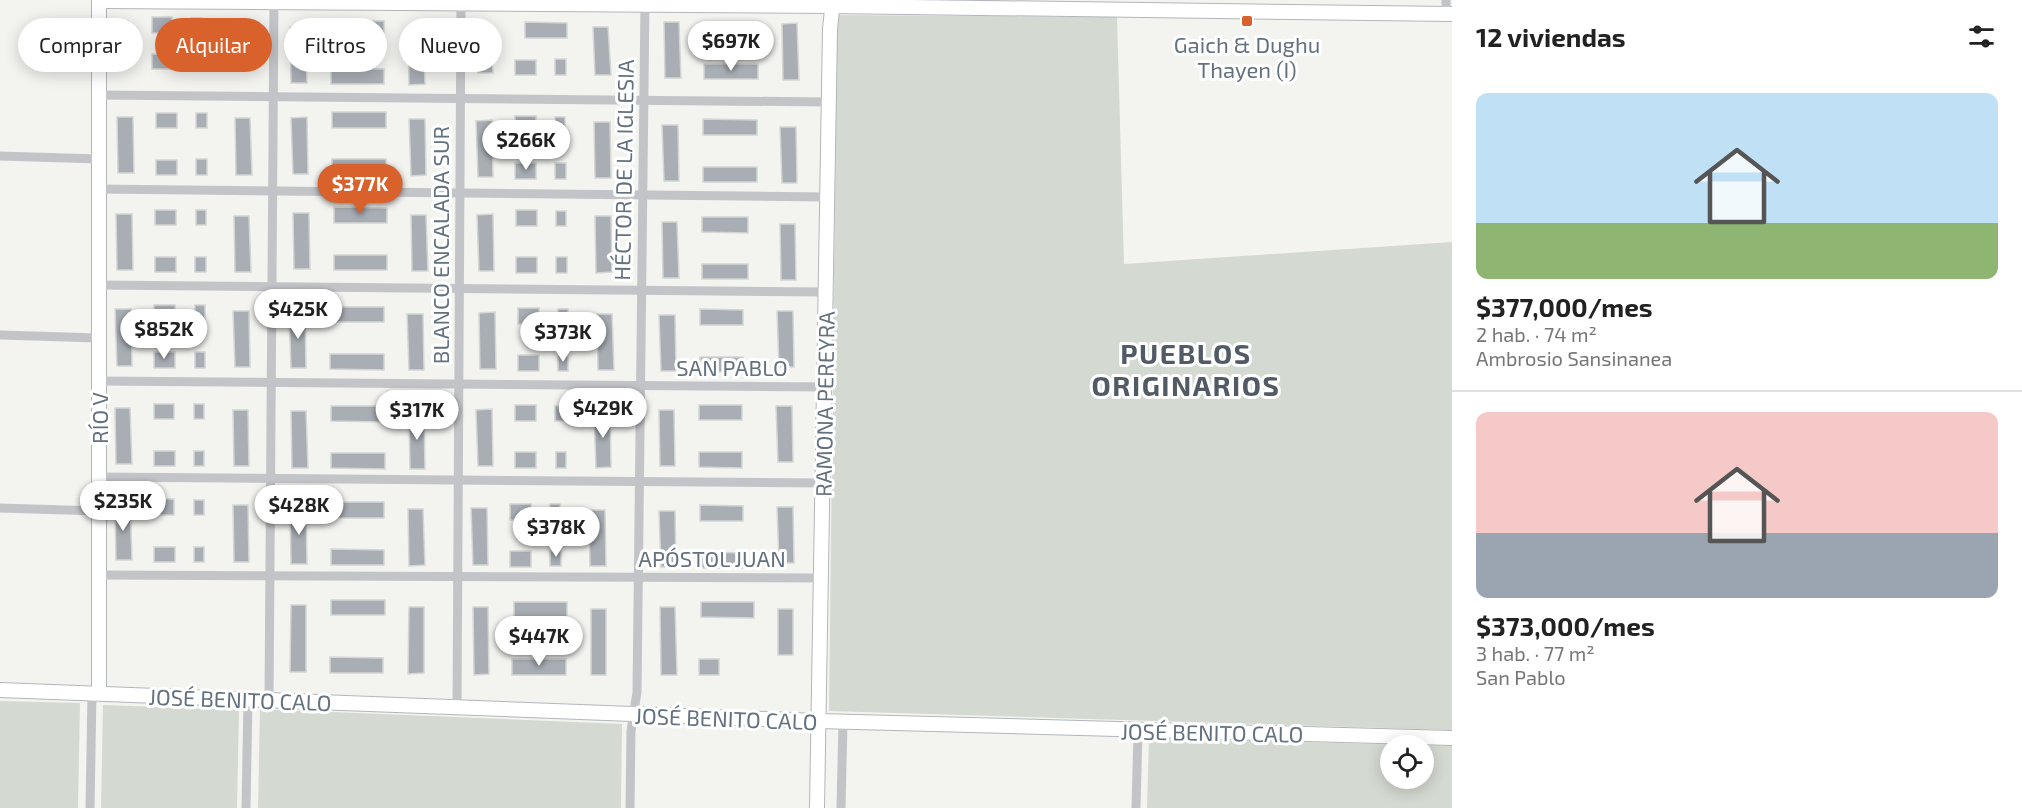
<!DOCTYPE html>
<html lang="es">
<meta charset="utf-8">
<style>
:root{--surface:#fff;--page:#f6f6f6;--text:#222;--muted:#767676;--line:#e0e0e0;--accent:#d8612c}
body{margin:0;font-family:"Exo 2",sans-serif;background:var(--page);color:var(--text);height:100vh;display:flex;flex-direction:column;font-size:22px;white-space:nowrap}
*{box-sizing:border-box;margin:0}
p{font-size:20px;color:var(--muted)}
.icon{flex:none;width:33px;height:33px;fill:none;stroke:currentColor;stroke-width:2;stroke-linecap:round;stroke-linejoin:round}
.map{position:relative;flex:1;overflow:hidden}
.details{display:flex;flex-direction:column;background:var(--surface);width:570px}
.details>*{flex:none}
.top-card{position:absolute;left:18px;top:18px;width:570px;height:54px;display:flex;gap:12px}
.tools{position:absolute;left:1380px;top:735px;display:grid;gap:12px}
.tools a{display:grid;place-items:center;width:54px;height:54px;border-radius:50%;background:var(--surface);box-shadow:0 3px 15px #0003;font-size:30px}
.price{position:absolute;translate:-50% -51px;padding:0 14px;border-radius:21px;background:#fff;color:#222;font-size:20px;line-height:39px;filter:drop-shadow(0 2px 3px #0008)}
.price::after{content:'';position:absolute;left:50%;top:36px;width:18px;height:14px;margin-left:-9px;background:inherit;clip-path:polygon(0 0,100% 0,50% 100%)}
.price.active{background:var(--accent);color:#fff}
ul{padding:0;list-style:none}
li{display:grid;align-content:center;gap:12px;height:318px;padding:0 24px}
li+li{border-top:2px solid var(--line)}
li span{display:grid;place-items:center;height:186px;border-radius:12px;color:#555}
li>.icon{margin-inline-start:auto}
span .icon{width:108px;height:108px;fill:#fffc;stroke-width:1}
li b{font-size:26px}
h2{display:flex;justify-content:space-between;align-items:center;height:72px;padding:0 24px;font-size:26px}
.tag{padding:0 21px;border-radius:27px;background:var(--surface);box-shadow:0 3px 15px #0003;font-size:21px;line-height:54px}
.tag.active{background:var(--accent);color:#fff}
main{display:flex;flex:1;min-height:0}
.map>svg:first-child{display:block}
.green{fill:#d4dad1;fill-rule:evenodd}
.building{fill:#a8aeb4;stroke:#d5d5d3;stroke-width:1.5}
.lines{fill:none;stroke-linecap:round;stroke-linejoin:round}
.secondary-casing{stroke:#b2b6ba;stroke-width:16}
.street{stroke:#c2c4c8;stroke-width:9}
.secondary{stroke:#fff;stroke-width:14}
.poi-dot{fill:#d8612c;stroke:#fff;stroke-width:2}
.labels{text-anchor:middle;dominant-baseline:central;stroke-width:6;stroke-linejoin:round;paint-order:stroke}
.poi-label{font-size:22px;fill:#64717f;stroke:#fff}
.street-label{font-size:22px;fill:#64717f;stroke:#fff}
.district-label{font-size:28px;font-weight:bold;letter-spacing:1.5px;fill:#525b65;stroke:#fff}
</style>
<main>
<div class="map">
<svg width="1452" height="808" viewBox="0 0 1452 808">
<rect width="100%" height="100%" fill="#f3f4f0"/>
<g class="green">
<path d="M 837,15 L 1117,17 L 1124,264 L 1452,242 L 1452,730 L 829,711 Z"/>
<path d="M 0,701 L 80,703 L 78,808 L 0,808 Z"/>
<path d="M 103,705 L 239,710 L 237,808 L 101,808 Z"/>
<path d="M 260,709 L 622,724 L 621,808 L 258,808 Z"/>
<path d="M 1149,738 L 1452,746 L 1452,808 L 1147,808 ZM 1390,746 L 1424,746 L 1424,778 L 1390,778 Z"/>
</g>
<g class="building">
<rect x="152" y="17" width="20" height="16"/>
<rect x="191" y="18" width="11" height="15"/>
<path d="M 128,21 L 130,67 L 114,67 L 113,22 Z"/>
<rect x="331" y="21" width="53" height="16"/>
<path d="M 525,22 L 567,23 L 567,38 L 525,38 Z"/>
<path d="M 664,22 L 679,22 L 681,78 L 665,78 Z"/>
<path d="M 231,23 L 246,23 L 247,69 L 232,69 Z"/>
<path d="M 797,23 L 799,80 L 783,80 L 782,24 Z"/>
<rect x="704" y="24" width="53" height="15"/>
<path d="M 475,25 L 490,25 L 493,73 L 478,73 Z"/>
<path d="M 305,26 L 307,83 L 291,83 L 290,27 Z"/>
<path d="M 593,27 L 608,27 L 611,75 L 595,75 Z"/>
<path d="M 408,28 L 423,28 L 425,84 L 409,85 Z"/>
<rect x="152" y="54" width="20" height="15"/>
<rect x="192" y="54" width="10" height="15"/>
<rect x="555" y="59" width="11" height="16"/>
<rect x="515" y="60" width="21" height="15"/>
<rect x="704" y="64" width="54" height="15"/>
<path d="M 331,68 L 384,69 L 384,84 L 331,84 Z"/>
<rect x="332" y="112" width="54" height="16"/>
<rect x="156" y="113" width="21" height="15"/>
<rect x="196" y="113" width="11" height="15"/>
<rect x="515" y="116" width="21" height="16"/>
<path d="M 117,117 L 133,117 L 134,173 L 118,173 Z"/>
<path d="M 307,117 L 308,174 L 293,174 L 291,118 Z"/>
<rect x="555" y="117" width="10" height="15"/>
<path d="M 235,118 L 250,118 L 252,175 L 236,175 Z"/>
<path d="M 409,119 L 425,119 L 426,175 L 411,176 Z"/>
<path d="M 703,119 L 757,120 L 757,135 L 703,135 Z"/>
<path d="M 492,120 L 493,177 L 478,177 L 476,121 Z"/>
<path d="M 594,122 L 610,122 L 611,178 L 595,178 Z"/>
<path d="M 662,125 L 678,125 L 679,181 L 664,181 Z"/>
<path d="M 780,127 L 796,127 L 797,183 L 782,183 Z"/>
<rect x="196" y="159" width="11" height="16"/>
<rect x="332" y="159" width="54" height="16"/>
<rect x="156" y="160" width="21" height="15"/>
<rect x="515" y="163" width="21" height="16"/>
<rect x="555" y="163" width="11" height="16"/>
<rect x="703" y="167" width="54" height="15"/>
<path d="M 334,207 L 387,208 L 387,223 L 334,223 Z"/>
<rect x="155" y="210" width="21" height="15"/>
<rect x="196" y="210" width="10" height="15"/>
<rect x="516" y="210" width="21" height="16"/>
<rect x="556" y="211" width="10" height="15"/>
<path d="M 293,213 L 309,213 L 310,269 L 294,269 Z"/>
<path d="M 116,214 L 132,214 L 133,270 L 117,270 Z"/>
<path d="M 493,214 L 494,271 L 479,271 L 477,215 Z"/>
<path d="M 411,215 L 426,215 L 428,271 L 412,271 Z"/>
<path d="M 234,216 L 249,216 L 251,272 L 235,272 Z"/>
<path d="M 595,216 L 611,216 L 612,272 L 596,273 Z"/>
<path d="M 702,217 L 748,217 L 748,233 L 702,232 Z"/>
<path d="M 662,222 L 677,222 L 679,278 L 663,278 Z"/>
<path d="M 780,224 L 795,224 L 796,280 L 781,280 Z"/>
<rect x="334" y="255" width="53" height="15"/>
<rect x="155" y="257" width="21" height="15"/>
<rect x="195" y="257" width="11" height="15"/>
<rect x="516" y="257" width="21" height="16"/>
<rect x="556" y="257" width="11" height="16"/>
<rect x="702" y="264" width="46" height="15"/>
<rect x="154" y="305" width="21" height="16"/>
<rect x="195" y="305" width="10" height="16"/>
<rect x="330" y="307" width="54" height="15"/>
<rect x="518" y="308" width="21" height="16"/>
<path d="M 115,309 L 131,309 L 132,366 L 117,366 Z"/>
<rect x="558" y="309" width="10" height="15"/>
<path d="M 700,309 L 743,310 L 743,325 L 700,325 Z"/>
<path d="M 233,311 L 249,311 L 250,367 L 235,367 Z"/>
<path d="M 777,311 L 793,311 L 794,367 L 779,367 Z"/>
<path d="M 289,312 L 305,312 L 306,368 L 291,368 Z"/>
<path d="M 495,312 L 496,369 L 480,369 L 479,313 Z"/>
<path d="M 407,314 L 423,314 L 424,370 L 409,370 Z"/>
<path d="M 597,314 L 612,314 L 614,370 L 598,370 Z"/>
<path d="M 659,315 L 675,315 L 676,371 L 661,371 Z"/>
<rect x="154" y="352" width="21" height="16"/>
<rect x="195" y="352" width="10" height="16"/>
<path d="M 330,354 L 384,354 L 384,370 L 330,369 Z"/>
<rect x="518" y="355" width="21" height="16"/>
<rect x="558" y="355" width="10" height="16"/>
<rect x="700" y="357" width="43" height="15"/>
<rect x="154" y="404" width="20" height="15"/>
<rect x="194" y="404" width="10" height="15"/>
<rect x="515" y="405" width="21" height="16"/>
<rect x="699" y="405" width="43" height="15"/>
<path d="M 331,406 L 385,406 L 385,422 L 331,421 Z"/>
<rect x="555" y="406" width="10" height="15"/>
<path d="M 776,406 L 792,406 L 793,462 L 778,462 Z"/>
<path d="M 115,408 L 130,408 L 132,464 L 116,464 Z"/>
<path d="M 492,409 L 493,466 L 478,466 L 476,410 Z"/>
<path d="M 233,410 L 248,410 L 249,466 L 234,466 Z"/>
<path d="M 659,410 L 674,410 L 675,466 L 660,466 Z"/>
<path d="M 291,411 L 306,411 L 308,468 L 292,468 Z"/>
<path d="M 594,411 L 610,411 L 611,467 L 596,468 Z"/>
<path d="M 409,413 L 424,413 L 425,469 L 410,469 Z"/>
<rect x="154" y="451" width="21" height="15"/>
<rect x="194" y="451" width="10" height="15"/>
<rect x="515" y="452" width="21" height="16"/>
<rect x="556" y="452" width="10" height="16"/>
<path d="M 699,452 L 742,452 L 742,468 L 699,467 Z"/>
<path d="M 331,453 L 385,453 L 385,469 L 331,468 Z"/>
<rect x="154" y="499" width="20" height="16"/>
<rect x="194" y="500" width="10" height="15"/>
<rect x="331" y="502" width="53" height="16"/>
<path d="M 115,504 L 130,504 L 132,560 L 116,560 Z"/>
<rect x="510" y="504" width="21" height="16"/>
<rect x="550" y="504" width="10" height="16"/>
<path d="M 233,505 L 248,505 L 249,562 L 234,562 Z"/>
<path d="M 700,505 L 743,506 L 743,521 L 700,521 Z"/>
<path d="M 777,507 L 793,507 L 794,563 L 779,563 Z"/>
<path d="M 290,508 L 306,508 L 307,564 L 291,564 Z"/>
<path d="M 471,508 L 487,508 L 488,565 L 473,565 Z"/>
<path d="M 408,509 L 423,509 L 425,565 L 409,566 Z"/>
<path d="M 589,510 L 605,510 L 606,566 L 590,566 Z"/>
<path d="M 659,511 L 675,511 L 676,567 L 661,567 Z"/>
<rect x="154" y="547" width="21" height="15"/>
<rect x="194" y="547" width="10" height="15"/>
<path d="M 331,549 L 384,550 L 384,565 L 331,565 Z"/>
<rect x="510" y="551" width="21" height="16"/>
<rect x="550" y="551" width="11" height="15"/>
<path d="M 700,552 L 743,553 L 743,568 L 700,568 Z"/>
<rect x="331" y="600" width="54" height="15"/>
<rect x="514" y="602" width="53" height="15"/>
<path d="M 701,602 L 754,602 L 754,618 L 701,617 Z"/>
<path d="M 291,605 L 306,605 L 306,672 L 290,672 Z"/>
<path d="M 409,607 L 424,607 L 424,673 L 408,674 Z"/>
<path d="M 473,607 L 488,607 L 489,674 L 474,675 Z"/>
<path d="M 660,607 L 675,607 L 677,675 L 661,675 Z"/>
<rect x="591" y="609" width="15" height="66"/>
<rect x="778" y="609" width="15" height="46"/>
<path d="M 330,657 L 383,658 L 383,673 L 330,673 Z"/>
<rect x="512" y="659" width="54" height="16"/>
<rect x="699" y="659" width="20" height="16"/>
</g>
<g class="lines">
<defs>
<g id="secondary">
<path d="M 99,1 L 832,6 L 1452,14"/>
<path d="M 0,690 L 818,721 L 1452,738"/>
<path d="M 99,693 L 99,0"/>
<path d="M 817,808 L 830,29 L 833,0"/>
</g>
</defs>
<use href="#secondary" class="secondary-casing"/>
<g class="street">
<path d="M 1446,14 L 1446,0"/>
<path d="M 99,95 L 829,102"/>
<path d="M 0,156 L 99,159"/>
<path d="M 99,189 L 827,197"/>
<path d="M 99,285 L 826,292"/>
<path d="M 0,335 L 99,338"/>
<path d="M 99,381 L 824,387"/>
<path d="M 99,477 L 822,483"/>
<path d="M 0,508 L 99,511"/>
<path d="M 99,575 L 821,578"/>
<path d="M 269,700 L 274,0"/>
<path d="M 457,707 L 461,0"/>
<path d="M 90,808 L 92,693"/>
<path d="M 246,808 L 248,699"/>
<path d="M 630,808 L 631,731 L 637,692 L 645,1"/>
<path d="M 841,808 L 843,722"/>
<path d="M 1136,808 L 1138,730"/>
</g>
<use href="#secondary" class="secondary"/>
</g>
<rect class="poi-dot" x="1241" y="15" width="12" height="12" rx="3"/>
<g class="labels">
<g class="poi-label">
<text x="1247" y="44">Gaich &amp; Dughu<tspan x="1247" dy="25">Thayen (I)</tspan></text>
</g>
<g class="street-label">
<text transform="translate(623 170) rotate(-89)">HÉCTOR DE LA IGLESIA</text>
<text transform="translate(440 245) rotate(-90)">BLANCO ENCALADA SUR</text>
<text x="732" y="367">SAN PABLO</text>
<text transform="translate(824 404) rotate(-89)">RAMONA PEREYRA</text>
<text transform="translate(99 418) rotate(-90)">RÍO V</text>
<text x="712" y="558">APÓSTOL JUAN</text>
<text transform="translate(240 699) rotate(2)">JOSÉ BENITO CALO</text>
<text transform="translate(726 718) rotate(2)">JOSÉ BENITO CALO</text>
<text transform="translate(1212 732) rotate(1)">JOSÉ BENITO CALO</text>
</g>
<g class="district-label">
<text x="1186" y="353">PUEBLOS<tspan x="1186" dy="32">ORIGINARIOS</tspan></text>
</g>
</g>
</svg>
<div class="tools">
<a><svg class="icon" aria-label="locate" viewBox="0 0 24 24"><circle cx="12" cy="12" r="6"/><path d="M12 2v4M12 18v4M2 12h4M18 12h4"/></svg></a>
</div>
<b class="price" style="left:731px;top:72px">$697K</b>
<b class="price" style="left:526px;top:171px">$266K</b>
<b class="price active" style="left:360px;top:215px">$377K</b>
<b class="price" style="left:298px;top:340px">$425K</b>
<b class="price" style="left:164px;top:360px">$852K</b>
<b class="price" style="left:563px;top:363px">$373K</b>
<b class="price" style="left:603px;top:439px">$429K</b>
<b class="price" style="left:417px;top:441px">$317K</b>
<b class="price" style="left:123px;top:532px">$235K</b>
<b class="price" style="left:299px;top:536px">$428K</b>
<b class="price" style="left:556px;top:558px">$378K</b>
<b class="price" style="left:539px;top:667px">$447K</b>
<div class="top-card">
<a class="tag">Comprar</a>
<a class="tag active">Alquilar</a>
<a class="tag">Filtros</a>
<a class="tag">Nuevo</a>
</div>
</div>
<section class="details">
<h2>12 viviendas<svg class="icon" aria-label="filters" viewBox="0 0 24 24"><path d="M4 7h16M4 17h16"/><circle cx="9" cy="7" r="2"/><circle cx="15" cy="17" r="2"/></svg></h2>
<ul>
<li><span style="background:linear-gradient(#bfe0f5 70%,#8fb573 0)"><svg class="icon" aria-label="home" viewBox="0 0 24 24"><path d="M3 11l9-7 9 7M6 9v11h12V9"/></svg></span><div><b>$377,000/mes</b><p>2 hab. · 74 m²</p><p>Ambrosio Sansinanea</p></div></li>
<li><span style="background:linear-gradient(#f6c9c9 65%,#9aa5b1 0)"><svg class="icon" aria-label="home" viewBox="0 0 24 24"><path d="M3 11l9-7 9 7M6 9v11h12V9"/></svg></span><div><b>$373,000/mes</b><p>3 hab. · 77 m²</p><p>San Pablo</p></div></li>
</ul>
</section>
</main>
